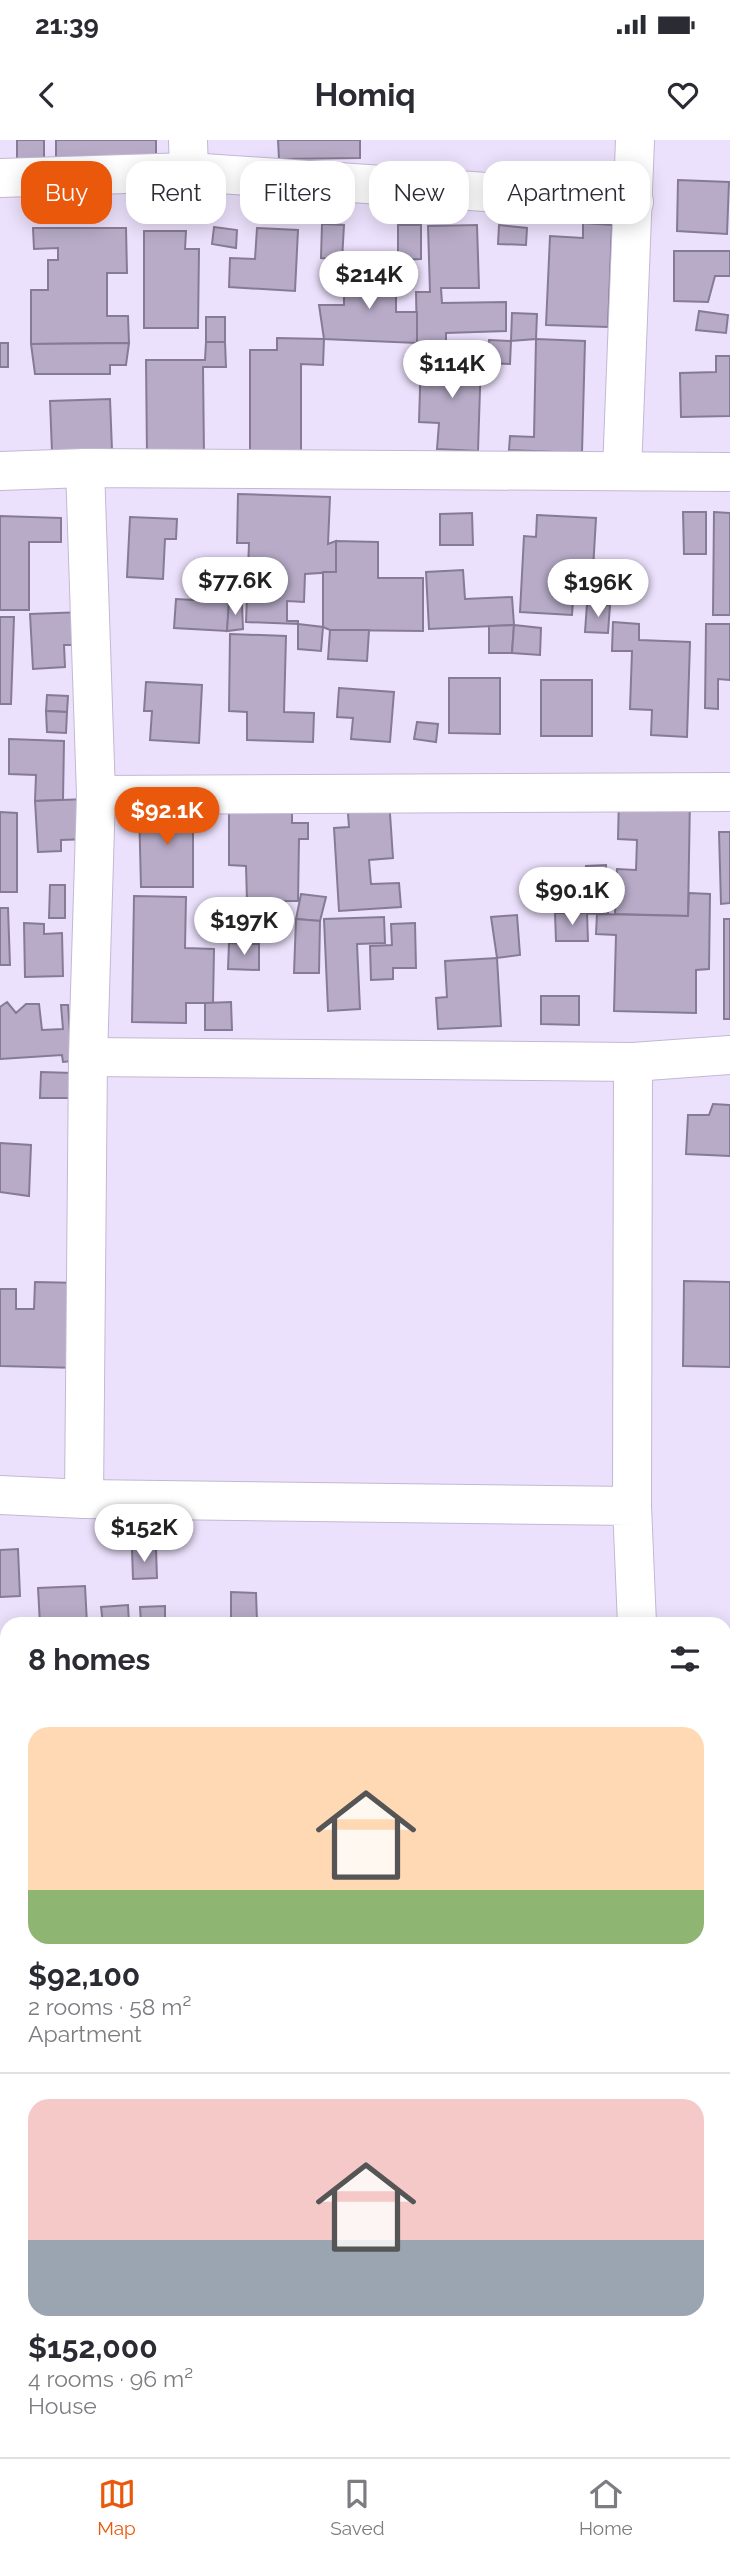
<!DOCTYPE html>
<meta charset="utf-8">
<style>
:root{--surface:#fff;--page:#f7f7f7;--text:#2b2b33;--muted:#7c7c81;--line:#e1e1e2;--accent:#ea580c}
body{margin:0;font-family:Raleway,sans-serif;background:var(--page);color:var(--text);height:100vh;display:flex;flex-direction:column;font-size:26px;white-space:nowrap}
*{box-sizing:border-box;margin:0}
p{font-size:23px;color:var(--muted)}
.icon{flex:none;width:38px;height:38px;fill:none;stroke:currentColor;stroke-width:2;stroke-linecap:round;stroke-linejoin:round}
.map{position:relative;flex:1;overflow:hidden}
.side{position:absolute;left:0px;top:1477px;width:732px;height:840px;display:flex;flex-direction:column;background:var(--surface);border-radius:21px 21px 0 0;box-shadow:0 4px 18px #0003}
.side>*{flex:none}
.banner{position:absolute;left:21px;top:21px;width:690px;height:63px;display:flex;gap:14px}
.price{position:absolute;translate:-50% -60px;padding:0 16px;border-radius:24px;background:#fff;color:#222;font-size:23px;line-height:46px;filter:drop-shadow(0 2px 4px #0008)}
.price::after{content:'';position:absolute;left:50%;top:42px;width:21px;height:16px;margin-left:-10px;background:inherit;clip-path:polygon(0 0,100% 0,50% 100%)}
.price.on{background:var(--accent);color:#fff}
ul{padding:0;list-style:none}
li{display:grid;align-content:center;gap:14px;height:371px;padding:0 28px}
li+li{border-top:2px solid var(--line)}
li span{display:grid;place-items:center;height:217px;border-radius:21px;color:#555}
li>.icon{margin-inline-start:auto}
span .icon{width:126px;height:126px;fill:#fffc;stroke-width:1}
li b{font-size:30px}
h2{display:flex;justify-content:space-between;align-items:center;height:84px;padding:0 28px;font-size:30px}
.tag{padding:0 24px;border-radius:21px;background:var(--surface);box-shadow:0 4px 18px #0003;font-size:24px;line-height:63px}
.tag.on{background:var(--accent);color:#fff}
.status{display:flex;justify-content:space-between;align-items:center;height:49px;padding:0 35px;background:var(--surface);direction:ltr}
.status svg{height:19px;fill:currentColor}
header{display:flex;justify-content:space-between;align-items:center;height:91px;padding:0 28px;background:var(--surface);font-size:32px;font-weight:700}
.dock{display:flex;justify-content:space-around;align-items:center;height:98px;border-top:2px solid var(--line);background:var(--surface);font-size:19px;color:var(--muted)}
.dock a{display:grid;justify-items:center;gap:4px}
.dock .on{color:var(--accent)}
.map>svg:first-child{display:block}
.building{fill:#b7abc7;stroke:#867b94;stroke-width:2}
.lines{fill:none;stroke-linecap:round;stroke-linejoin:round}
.street-casing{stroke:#c3b8d2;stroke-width:40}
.street{stroke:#fff;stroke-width:38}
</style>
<div class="status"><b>21:39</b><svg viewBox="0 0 49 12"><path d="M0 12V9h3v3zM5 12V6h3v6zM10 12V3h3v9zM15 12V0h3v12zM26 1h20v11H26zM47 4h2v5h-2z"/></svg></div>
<header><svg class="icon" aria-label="back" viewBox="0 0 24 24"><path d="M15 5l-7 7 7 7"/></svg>Homiq<svg class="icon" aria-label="heart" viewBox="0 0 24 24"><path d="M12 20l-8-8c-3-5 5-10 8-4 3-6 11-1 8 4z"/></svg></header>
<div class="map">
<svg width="730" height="2317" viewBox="0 0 730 2317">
<rect width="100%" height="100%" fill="#ece1fc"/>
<g class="building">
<rect x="17" y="0" width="27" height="24"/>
<path d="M 56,0 L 156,0 L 156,24 L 56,23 Z"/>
<path d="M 278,0 L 360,0 L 360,18 L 279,19 Z"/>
<path d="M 678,40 L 729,42 L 727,94 L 677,91 Z"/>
<path d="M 583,83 L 612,85 L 608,187 L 546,185 L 550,96 L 583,98 Z"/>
<path d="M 322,84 L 344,85 L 342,120 L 321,118 Z"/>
<path d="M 398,85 L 421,85 L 421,119 L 398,120 Z"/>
<path d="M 477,85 L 479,148 L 441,148 L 442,163 L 506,162 L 506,191 L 446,193 L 446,203 L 417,203 L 416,152 L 430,152 L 428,86 Z"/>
<path d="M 499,85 L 527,88 L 526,105 L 498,104 Z"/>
<path d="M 214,87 L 237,90 L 236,108 L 212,104 Z"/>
<path d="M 33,88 L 126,88 L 127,133 L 107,133 L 107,176 L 128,176 L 129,203 L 31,204 L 31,150 L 48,150 L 48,120 L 58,120 L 58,108 L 34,109 Z"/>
<path d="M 257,88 L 298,90 L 295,151 L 229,147 L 230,118 L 255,119 Z"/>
<path d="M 144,91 L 186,91 L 185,109 L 199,109 L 198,188 L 144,188 Z"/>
<path d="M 674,111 L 730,111 L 730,136 L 715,136 L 708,162 L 674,161 Z"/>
<path d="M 344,131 L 396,131 L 396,172 L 417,172 L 417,203 L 324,199 L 319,165 L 344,165 Z"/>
<path d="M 699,171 L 728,175 L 726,193 L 696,190 Z"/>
<path d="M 512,173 L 537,174 L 536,199 L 511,201 Z"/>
<rect x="206" y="177" width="19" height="25"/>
<path d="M 277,198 L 324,199 L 323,225 L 301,224 L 301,312 L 250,312 L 250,210 L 277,210 Z"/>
<path d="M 536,199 L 585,201 L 582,313 L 509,310 L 510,296 L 534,297 Z"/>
<path d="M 489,200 L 511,201 L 510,224 L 488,223 Z"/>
<path d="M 206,202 L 225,202 L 226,227 L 203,227 L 204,316 L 147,316 L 146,220 L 205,220 Z"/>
<rect x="0" y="203" width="8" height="24"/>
<path d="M 129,203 L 126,225 L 110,225 L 110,234 L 35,234 L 31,204 Z"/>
<path d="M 421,216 L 481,218 L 478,311 L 437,309 L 439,283 L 419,282 Z"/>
<path d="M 716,216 L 730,216 L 730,276 L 681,277 L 680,233 L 716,232 Z"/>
<path d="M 110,259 L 112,310 L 52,312 L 50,261 Z"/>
<path d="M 238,354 L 330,357 L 328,404 L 336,401 L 336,432 L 305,434 L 304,462 L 287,461 L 287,481 L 298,481 L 298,484 L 246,482 L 249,403 L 237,403 Z"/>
<path d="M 683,372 L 706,372 L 706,414 L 684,414 Z"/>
<path d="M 714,372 L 730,373 L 730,475 L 713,475 Z"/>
<path d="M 472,373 L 473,405 L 440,405 L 440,374 Z"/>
<path d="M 537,375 L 596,378 L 591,464 L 573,460 L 572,475 L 520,472 L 524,396 L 536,397 Z"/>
<path d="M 0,376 L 61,378 L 61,402 L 29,402 L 29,470 L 0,470 Z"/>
<path d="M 130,377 L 177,379 L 176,399 L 165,399 L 163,439 L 127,437 Z"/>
<path d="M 336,401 L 378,402 L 378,438 L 423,438 L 423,491 L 330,490 L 323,487 L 323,432 L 336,432 Z"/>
<path d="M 463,430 L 465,459 L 512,457 L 514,485 L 429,489 L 426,432 Z"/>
<path d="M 176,459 L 229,462 L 227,491 L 174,488 Z"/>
<path d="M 229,462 L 242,464 L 243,489 L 227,491 Z"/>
<path d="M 587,464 L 610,465 L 608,493 L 585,492 Z"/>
<path d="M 84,472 L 85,505 L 64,505 L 65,527 L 33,529 L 30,474 Z"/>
<path d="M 0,477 L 14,477 L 11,564 L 0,564 Z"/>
<path d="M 613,482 L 639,484 L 639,500 L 690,502 L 687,597 L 651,595 L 652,570 L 630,569 L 632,511 L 612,511 Z"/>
<path d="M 298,484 L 323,487 L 321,511 L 298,509 Z"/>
<path d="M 706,484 L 730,484 L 730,540 L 718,539 L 718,569 L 705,568 Z"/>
<path d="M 514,485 L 512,513 L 489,513 L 489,486 Z"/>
<path d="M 514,485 L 541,488 L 540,515 L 512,513 Z"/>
<path d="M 330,490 L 369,490 L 367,521 L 328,519 Z"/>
<path d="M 230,494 L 286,496 L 284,572 L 314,573 L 313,602 L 247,600 L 247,572 L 229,571 Z"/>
<path d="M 449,538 L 500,538 L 500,594 L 449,593 Z"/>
<rect x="541" y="540" width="51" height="56"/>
<path d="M 146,542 L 202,545 L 199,603 L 150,600 L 152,571 L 144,571 Z"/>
<path d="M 339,548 L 394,552 L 390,602 L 351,599 L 353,578 L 337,577 Z"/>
<path d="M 47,555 L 68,556 L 67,572 L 46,571 Z"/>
<path d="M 46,571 L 67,572 L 66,593 L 47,592 Z"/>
<path d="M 417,582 L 438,584 L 436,602 L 414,599 Z"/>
<path d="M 9,599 L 64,601 L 63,660 L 35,661 L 36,635 L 9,634 Z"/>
<path d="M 619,656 L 690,658 L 688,776 L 615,774 L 617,729 L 636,730 L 637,700 L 618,699 Z"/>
<path d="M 87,659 L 89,699 L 61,700 L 61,711 L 38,712 L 35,661 Z"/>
<path d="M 389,659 L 393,718 L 369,720 L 371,744 L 399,743 L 401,767 L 339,771 L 334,688 L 349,687 L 347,661 Z"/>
<path d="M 229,663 L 292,663 L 292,683 L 308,683 L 308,699 L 299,699 L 298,761 L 247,761 L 246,726 L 229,725 Z"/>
<path d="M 193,667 L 193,747 L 141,747 L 139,668 Z"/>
<path d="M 0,672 L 17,673 L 17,752 L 0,752 Z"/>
<path d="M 719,692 L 730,692 L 730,763 L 721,764 Z"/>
<path d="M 606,725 L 608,774 L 555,773 L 556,747 L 586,747 L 586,726 Z"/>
<path d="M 50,745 L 65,745 L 65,778 L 49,778 Z"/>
<path d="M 689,753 L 710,754 L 709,829 L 696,830 L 696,873 L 614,871 L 616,795 L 596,794 L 597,774 L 688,776 Z"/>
<path d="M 301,754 L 326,757 L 320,781 L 296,779 Z"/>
<path d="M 134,756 L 186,757 L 185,808 L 214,809 L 213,863 L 186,863 L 186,883 L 132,882 Z"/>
<path d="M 0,768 L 8,768 L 10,825 L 0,825 Z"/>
<path d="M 555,773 L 587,773 L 588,801 L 556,801 Z"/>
<path d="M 517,775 L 520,815 L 497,818 L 491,777 Z"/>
<path d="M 384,777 L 385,803 L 357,804 L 360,869 L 328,871 L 324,779 Z"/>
<path d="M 296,779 L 320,781 L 319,833 L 294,833 Z"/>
<rect x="724" y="779" width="6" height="100"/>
<path d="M 24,783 L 44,784 L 44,794 L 62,793 L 63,836 L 25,837 Z"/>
<path d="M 415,783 L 416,828 L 393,828 L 393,839 L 371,840 L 370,806 L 392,805 L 391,784 Z"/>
<path d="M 229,803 L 259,804 L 259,830 L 228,829 Z"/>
<path d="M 497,818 L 501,886 L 438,889 L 436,858 L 447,857 L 445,821 Z"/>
<path d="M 541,856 L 579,856 L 579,885 L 541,884 Z"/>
<path d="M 7,862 L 16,873 L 26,864 L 39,864 L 42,890 L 63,889 L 61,865 L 68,865 L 72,921 L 63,922 L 62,915 L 0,919 L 0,867 Z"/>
<path d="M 231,862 L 232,890 L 205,890 L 205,863 Z"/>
<path d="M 41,932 L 72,933 L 71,958 L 40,958 Z"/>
<path d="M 713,964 L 730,965 L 730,1016 L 686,1014 L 688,975 L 709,975 Z"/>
<path d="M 0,1003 L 31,1005 L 29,1056 L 0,1052 Z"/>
<path d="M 684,1141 L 730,1142 L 730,1227 L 683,1226 Z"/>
<path d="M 35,1142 L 81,1143 L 79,1228 L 0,1226 L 0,1149 L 16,1149 L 16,1169 L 34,1169 Z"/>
<path d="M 18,1409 L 20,1456 L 0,1457 L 0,1410 Z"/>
<path d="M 132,1409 L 156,1409 L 157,1438 L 133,1439 Z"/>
<path d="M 85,1446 L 87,1484 L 40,1484 L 38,1448 Z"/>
<path d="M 231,1452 L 256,1453 L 257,1481 L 231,1482 Z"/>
<path d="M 128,1465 L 129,1484 L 103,1484 L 101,1467 Z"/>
<path d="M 165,1466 L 165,1484 L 141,1484 L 140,1467 Z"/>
<path d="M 0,1538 L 3,1538 L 5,1566 L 0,1566 Z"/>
<rect x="0" y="1581" width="7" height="54"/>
<path d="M 0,1693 L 6,1693 L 7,1700 L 7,1748 L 0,1749 Z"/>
<rect x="0" y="1807" width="7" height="53"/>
</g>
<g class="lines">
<defs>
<g id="street">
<path d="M 188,0 L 189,32"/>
<path d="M 0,38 L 189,32 L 634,62"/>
<path d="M 0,331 L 85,328 L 730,332"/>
<path d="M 622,331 L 635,0"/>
<path d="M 96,655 L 730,652"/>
<path d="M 88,917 L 633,922 L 730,915"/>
<path d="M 0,1355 L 84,1359 L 632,1366 L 637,1484"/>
<path d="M 84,1359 L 88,917 L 96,655 L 85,328"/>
<path d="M 632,1366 L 633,922"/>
<path d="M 0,1650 L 7,1650"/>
<path d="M 724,1918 L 730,1918"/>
<path d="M 0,1951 L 7,1951"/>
<path d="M 724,2194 L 730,2194"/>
<path d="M 92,2310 L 93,2317"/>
</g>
</defs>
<use href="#street" class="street-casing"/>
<use href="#street" class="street"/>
</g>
</svg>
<b class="price" style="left:369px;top:171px">$214K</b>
<b class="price" style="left:452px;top:260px">$114K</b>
<b class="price" style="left:235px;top:477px">$77.6K</b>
<b class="price" style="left:598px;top:479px">$196K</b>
<b class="price on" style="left:167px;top:707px">$92.1K</b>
<b class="price" style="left:572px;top:787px">$90.1K</b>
<b class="price" style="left:244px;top:817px">$197K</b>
<b class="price" style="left:144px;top:1424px">$152K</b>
<div class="banner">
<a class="tag on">Buy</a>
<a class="tag">Rent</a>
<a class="tag">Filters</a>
<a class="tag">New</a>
<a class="tag">Apartment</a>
</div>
<section class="side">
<h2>8 homes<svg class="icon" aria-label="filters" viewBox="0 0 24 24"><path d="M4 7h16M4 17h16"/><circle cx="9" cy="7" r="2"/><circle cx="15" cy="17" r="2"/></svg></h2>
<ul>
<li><span style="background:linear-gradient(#ffd9b3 75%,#8fb573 0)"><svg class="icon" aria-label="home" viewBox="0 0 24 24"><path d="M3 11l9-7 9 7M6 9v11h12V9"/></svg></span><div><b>$92,100</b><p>2 rooms · 58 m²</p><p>Apartment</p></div></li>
<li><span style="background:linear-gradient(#f6c9c9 65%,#9aa5b1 0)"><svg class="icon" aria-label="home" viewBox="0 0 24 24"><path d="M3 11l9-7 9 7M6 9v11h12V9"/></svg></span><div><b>$152,000</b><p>4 rooms · 96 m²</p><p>House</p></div></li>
</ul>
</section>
</div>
<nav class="dock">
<a class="on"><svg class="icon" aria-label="map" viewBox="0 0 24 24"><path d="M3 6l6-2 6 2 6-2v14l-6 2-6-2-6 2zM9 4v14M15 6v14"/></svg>Map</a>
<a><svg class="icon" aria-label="saved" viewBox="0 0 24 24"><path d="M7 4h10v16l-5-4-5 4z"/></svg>Saved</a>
<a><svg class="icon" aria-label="home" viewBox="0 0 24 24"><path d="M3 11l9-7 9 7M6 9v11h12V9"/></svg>Home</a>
</nav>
